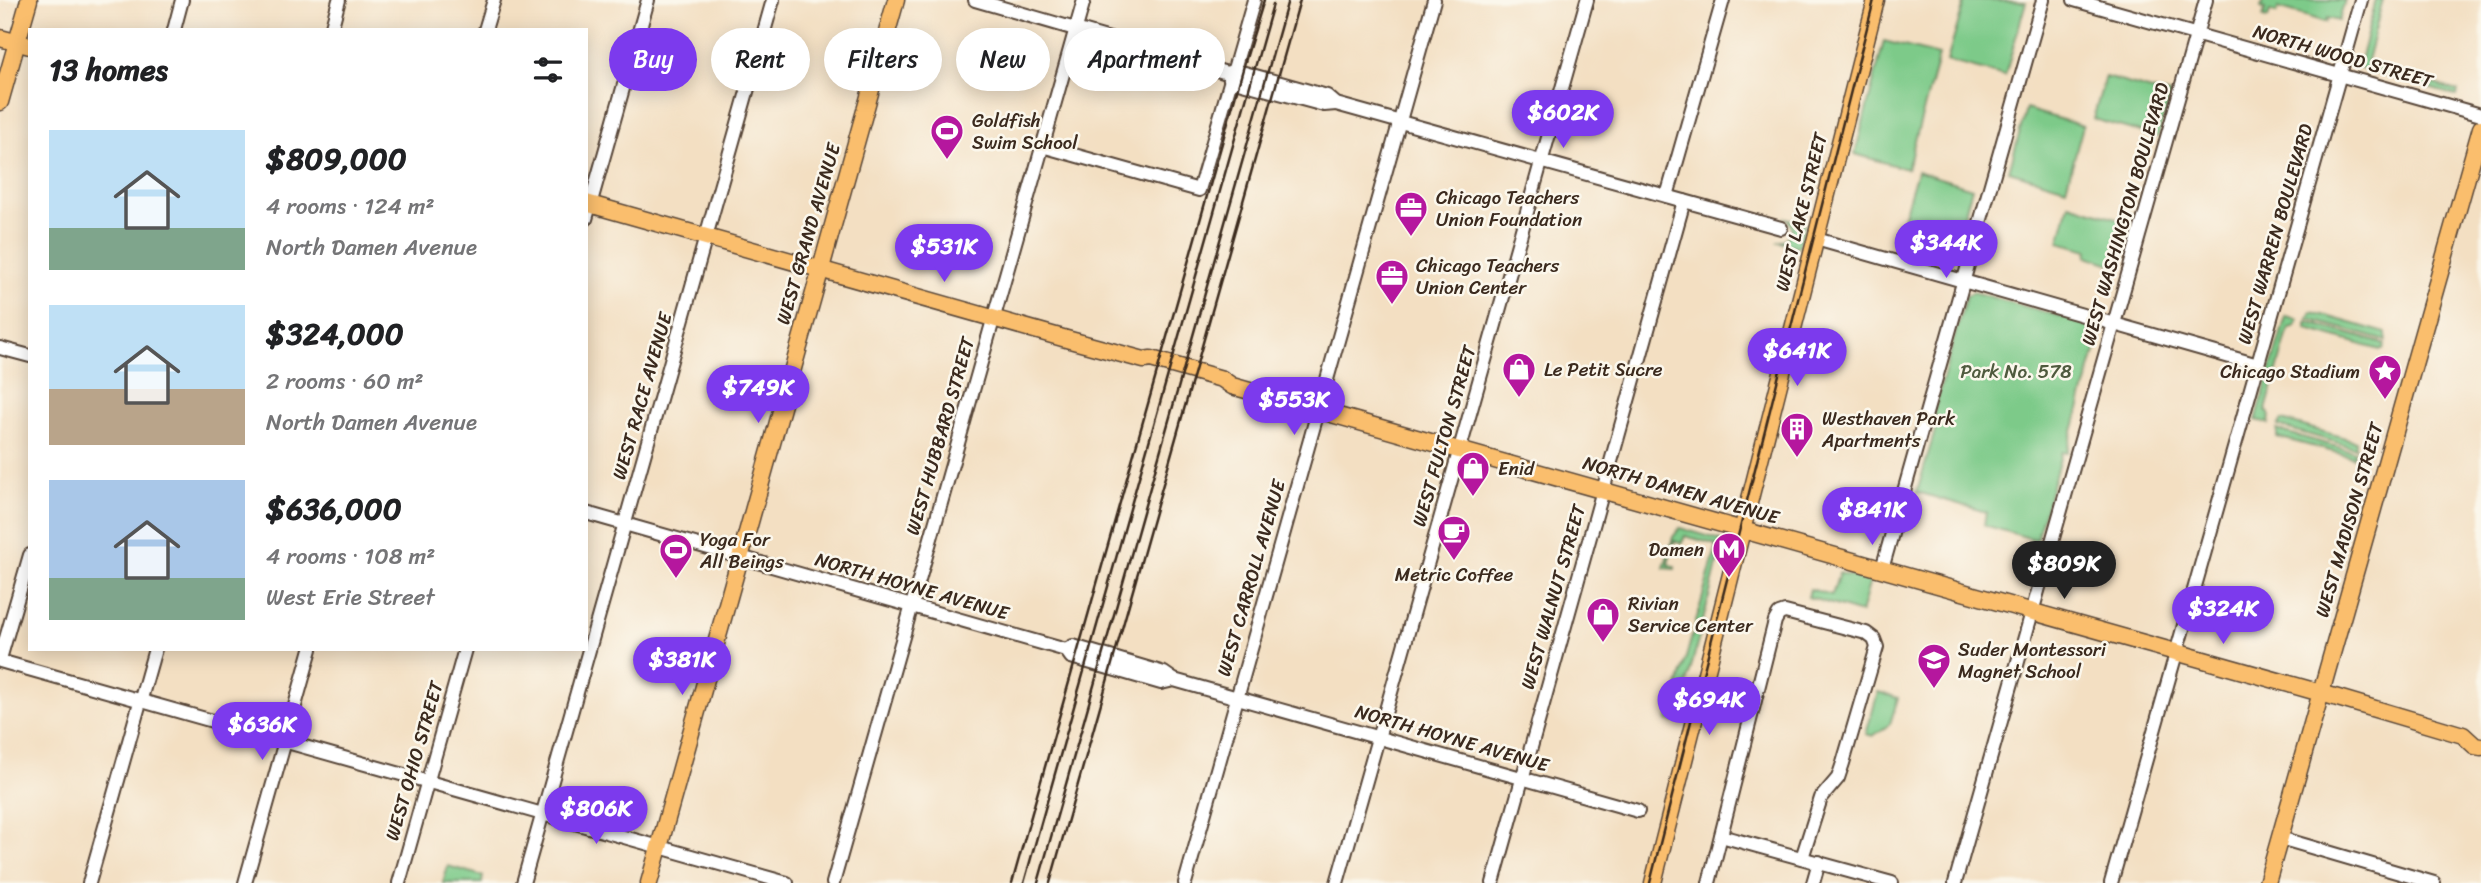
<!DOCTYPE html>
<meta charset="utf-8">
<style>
:root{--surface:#fff;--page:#f2f2f2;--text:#202124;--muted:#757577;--accent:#7c3aed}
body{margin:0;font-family:Sriracha,sans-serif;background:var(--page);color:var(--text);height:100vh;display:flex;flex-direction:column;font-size:26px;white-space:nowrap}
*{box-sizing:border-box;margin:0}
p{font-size:23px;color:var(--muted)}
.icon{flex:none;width:38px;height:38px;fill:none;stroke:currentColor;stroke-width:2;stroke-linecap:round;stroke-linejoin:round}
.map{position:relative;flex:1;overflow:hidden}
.drawer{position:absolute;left:28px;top:28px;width:560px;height:623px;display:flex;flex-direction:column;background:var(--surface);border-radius:0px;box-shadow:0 4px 18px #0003}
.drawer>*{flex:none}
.guide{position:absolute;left:609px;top:28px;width:665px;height:63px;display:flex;gap:14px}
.price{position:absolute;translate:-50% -60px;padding:0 16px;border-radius:24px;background:var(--accent);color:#fff;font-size:23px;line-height:46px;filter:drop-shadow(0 2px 4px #0008)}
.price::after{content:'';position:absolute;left:50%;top:42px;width:21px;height:16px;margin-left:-10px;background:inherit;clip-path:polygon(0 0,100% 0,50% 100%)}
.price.selected{background:#222;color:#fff}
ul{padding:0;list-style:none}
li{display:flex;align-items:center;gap:21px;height:175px;padding:0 21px}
li span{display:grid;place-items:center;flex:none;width:196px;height:140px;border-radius:0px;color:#555}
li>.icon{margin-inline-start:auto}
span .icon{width:84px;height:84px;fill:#fffc;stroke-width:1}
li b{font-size:30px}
h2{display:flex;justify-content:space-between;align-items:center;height:84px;padding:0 21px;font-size:30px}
.chip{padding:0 24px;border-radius:32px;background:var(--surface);box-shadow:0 4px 18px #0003;font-size:24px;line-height:63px}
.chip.selected{background:var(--accent);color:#fff}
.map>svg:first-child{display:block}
.green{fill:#7dca89;stroke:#5c7a54;stroke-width:2}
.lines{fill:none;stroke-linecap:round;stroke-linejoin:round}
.minor-casing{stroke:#574537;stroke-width:16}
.major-casing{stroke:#574537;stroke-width:19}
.minor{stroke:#fff;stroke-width:12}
.major{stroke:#fabe6d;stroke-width:16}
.rail{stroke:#3b2a1e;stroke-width:2.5}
.labels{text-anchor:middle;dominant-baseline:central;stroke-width:5;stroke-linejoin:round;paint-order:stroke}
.street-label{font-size:19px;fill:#3b2a1e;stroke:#fbf7ec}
.poi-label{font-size:19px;fill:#3b2a1e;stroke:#fbf7ec;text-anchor:start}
.park-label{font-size:19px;fill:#4f5a3e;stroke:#fbf7ec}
</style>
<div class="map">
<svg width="2481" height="883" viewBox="0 0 2481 883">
<rect width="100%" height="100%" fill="#fbf7ec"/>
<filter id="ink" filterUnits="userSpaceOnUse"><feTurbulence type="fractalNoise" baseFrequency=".0143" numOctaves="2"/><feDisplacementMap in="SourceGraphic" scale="14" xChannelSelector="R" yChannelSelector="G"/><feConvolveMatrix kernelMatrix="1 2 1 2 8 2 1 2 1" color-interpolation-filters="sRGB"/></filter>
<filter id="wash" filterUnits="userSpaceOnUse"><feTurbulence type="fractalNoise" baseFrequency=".00686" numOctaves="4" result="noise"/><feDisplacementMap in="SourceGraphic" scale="28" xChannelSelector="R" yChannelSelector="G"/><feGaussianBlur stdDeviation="1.57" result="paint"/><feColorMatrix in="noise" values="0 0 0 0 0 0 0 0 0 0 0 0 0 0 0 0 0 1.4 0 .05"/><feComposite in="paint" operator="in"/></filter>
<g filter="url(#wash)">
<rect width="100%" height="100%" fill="#f3dfc2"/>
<g class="green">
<path d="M 1965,0 L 2026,2 L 2005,76 L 1947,61 Z"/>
<path d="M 2263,0 L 2345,0 L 2339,21 L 2327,18 L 2326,22 L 2278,8 L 2277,13 L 2270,11 L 2268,18 L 2263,17 L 2265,9 L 2261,8 Z"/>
<path d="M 2376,0 L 2383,0 L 2366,64 L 2458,91 L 2457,96 L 2358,68 Z"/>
<path d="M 1884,41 L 1939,55 L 1907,169 L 1855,154 Z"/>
<path d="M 2105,77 L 2170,95 L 2158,137 L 2093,119 Z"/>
<path d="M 2026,109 L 2083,126 L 2066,188 L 2009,171 Z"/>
<path d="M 1917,171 L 1972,188 L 1951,262 L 1895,246 Z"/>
<path d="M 2069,204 L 2126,221 L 2114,265 L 2087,256 L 2088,250 L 2059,242 Z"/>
<path d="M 1786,218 L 1805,223 L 1799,247 L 1779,242 C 1792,237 1796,228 1786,218 Z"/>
<path d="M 1973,292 L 2099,327 L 2101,330 L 2067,453 L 2062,452 L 2036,540 L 1984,525 L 1986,512 L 1917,492 L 1939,417 L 1933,415 L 1966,296 Z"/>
<path d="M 2312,312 L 2386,333 L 2386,341 L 2308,319 Z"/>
<path d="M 2286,316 L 2299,319 L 2294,327 L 2289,328 L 2266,410 L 2270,414 L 2269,424 L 2256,420 Z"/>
<path d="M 2307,322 L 2385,344 L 2383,350 L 2380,350 L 2307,329 Z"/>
<path d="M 2282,420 L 2356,441 L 2356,448 L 2278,426 Z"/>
<path d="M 2277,430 L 2355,452 L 2353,457 L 2277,437 Z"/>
<path d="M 1680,528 L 1721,540 L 1717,556 L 1719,557 L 1679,716 L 1674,722 L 1667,720 L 1669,712 L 1671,712 L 1717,545 L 1685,536 L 1682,543 L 1674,541 L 1668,564 L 1675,567 L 1675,569 L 1664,568 L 1673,537 Z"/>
<path d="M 1839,573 L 1870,581 L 1861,613 L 1808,597 L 1810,589 L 1832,595 Z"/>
<path d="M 1878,692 L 1898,698 L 1890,724 L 1873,736 L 1866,734 Z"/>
<path d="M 448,866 L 483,876 L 482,883 L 443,883 Z"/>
</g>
</g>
<g filter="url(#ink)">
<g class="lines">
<defs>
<g id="minor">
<path d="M 975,0 L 1227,73 L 1231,80 L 1324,105 L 1336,104"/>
<path d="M 2074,0 L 2481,115"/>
<path d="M 174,30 L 182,0"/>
<path d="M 331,30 L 339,0"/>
<path d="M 485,30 L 494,0"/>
<path d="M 1227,73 L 1234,70 L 1327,96 L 1336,104 L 1781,228"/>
<path d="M 1042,146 L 1199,190 L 1254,0"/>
<path d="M 1667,196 L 1723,0"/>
<path d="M 586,219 L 648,0"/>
<path d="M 1816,239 L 2258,365"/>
<path d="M 0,348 L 30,356"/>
<path d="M 586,513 L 1066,650 L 1071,657 L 1161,683 L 1174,680"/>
<path d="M 1882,569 L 2043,0"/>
<path d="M 1066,650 L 1073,646 L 1164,673 L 1174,680 L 1638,811"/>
<path d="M 0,659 L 30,555"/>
<path d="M 0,661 L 787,883"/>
<path d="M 1721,836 L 1892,883"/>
<path d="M 2280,838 L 2434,883"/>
<path d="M 89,883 L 155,649"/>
<path d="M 245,883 L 311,649"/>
<path d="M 399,883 L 465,649"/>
<path d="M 523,883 L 773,0"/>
<path d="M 833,883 L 1084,0"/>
<path d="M 1185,883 L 1434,0"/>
<path d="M 1337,883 L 1587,0"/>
<path d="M 1493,883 L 1684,201"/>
<path d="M 1709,883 L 1775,621 L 1779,614 L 1785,612 L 1866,633 L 1874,639 L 1877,647 L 1843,763 L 1838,778 L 1821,798 L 1802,858"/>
<path d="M 1813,883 L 1819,862"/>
<path d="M 1955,883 L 2206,0"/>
<path d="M 2111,883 L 2361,0"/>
</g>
<g id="major">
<path d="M 0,38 L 30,46"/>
<path d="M 0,102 L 29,0"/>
<path d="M 586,203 L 1070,340 L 1144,360 L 1151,359 L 1222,379 L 1232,386 L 2321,693 L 2463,735 L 2475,746 L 2481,747"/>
<path d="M 649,883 L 896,0"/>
<path d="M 1653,883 L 1876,0"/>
<path d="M 2267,883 L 2481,128"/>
</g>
</defs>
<use href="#minor" class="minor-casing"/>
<use href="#major" class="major-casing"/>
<use href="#minor" class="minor"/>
<use href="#major" class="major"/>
<g class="rail">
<path d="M 1012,883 L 1245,62 L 1264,0"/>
<path d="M 1024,883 L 1273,4"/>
<path d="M 1038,883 L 1288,0"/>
<path d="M 1050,883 L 1300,0"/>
<path d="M 1650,883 L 1874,0"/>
</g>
</g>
</g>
<defs>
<symbol id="stadium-pin" viewBox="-11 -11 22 30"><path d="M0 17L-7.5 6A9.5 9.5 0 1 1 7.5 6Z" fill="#b5179e" stroke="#fbf7ec"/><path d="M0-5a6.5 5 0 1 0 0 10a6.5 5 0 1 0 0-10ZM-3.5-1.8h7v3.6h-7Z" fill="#fff"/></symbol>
<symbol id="office-pin" viewBox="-11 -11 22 30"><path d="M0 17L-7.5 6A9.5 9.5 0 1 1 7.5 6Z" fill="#b5179e" stroke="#fbf7ec"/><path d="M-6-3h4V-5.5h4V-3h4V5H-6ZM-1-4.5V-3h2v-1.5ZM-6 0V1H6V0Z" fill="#fff"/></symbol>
<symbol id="shop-pin" viewBox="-11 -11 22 30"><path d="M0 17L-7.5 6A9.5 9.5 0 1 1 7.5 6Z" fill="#b5179e" stroke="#fbf7ec"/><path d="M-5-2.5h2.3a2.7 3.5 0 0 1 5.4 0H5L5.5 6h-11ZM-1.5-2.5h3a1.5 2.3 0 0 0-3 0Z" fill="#fff"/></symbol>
<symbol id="sight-pin" viewBox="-11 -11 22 30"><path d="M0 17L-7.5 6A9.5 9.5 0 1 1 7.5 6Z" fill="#b5179e" stroke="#fbf7ec"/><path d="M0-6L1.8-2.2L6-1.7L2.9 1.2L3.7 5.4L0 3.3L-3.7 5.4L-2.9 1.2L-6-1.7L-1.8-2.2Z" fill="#fff"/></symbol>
<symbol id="building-pin" viewBox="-11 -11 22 30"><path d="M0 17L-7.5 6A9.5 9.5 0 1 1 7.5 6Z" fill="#b5179e" stroke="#fbf7ec"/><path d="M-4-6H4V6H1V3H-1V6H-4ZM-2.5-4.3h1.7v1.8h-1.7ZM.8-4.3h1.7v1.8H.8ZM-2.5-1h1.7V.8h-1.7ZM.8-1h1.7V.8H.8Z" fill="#fff"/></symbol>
<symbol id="cafe-pin" viewBox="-11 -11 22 30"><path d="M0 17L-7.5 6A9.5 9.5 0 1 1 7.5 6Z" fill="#b5179e" stroke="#fbf7ec"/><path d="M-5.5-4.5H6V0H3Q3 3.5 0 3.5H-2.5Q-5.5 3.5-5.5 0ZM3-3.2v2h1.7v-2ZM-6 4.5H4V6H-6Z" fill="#fff"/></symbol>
<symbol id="metro-pin" viewBox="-11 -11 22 30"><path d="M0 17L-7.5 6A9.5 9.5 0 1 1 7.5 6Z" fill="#b5179e" stroke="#fbf7ec"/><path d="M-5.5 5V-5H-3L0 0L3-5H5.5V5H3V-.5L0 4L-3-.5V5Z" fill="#fff"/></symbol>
<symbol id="school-pin" viewBox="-11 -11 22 30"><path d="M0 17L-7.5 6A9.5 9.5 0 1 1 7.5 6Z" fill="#b5179e" stroke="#fbf7ec"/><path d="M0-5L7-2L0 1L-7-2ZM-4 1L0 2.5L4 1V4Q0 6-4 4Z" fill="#fff"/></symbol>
</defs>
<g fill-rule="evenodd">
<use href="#stadium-pin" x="928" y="112" width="38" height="52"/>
<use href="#office-pin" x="1392" y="189" width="38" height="52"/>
<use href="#office-pin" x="1373" y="257" width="38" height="52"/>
<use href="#shop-pin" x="1500" y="350" width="38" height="52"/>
<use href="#sight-pin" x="2366" y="352" width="38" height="52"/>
<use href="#building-pin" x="1778" y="410" width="38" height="52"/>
<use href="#shop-pin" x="1454" y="449" width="38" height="52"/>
<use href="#cafe-pin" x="1435" y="513" width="38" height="52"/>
<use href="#metro-pin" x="1710" y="530" width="38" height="52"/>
<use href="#stadium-pin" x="657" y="531" width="38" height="52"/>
<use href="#shop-pin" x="1584" y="595" width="38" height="52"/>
<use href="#school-pin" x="1915" y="641" width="38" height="52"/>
</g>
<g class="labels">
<g class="street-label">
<text transform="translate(2343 56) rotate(16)">NORTH WOOD STREET</text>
<text transform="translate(1801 212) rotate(-76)">WEST LAKE STREET</text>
<text transform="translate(2125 214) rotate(-74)">WEST WASHINGTON BOULEVARD</text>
<text transform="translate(808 234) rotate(-74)">WEST GRAND AVENUE</text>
<text transform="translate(2275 234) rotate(-74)">WEST WARREN BOULEVARD</text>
<text transform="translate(642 396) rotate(-74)">WEST RACE AVENUE</text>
<text transform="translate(940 436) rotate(-74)">WEST HUBBARD STREET</text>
<text transform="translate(1444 436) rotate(-74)">WEST FULTON STREET</text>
<text transform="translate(1681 490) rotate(16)">NORTH DAMEN AVENUE</text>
<text transform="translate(2349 520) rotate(-74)">WEST MADISON STREET</text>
<text transform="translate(1251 578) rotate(-74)">WEST CARROLL AVENUE</text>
<text transform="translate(912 586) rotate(16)">NORTH HOYNE AVENUE</text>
<text transform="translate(1553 597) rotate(-74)">WEST WALNUT STREET</text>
<text transform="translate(1452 738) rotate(16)">NORTH HOYNE AVENUE</text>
<text transform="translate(414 761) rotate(-74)">WEST OHIO STREET</text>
</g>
<g class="poi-label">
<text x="972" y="120">Goldfish<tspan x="972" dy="22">Swim School</tspan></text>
<text x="1436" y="197">Chicago Teachers<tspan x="1436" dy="22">Union Foundation</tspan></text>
<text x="1416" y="265">Chicago Teachers<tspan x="1416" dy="22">Union Center</tspan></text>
<text x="1544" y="369">Le Petit Sucre</text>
<text x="2360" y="371" text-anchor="end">Chicago Stadium</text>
<text x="1822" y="418">Westhaven Park<tspan x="1822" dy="22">Apartments</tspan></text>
<text x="1498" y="468">Enid</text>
<text x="700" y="539">Yoga For<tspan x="700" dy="22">All Beings</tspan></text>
<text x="1704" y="549" text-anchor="end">Damen</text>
<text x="1454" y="574" text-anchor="middle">Metric Coffee</text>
<text x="1628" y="603">Rivian<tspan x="1628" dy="22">Service Center</tspan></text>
<text x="1958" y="649">Suder Montessori<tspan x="1958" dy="22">Magnet School</tspan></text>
</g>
<g class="park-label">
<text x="2016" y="371">Park No. 578</text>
</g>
</g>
</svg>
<b class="price" style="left:1563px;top:150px">$602K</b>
<b class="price" style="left:1946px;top:280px">$344K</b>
<b class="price" style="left:944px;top:284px">$531K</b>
<b class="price" style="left:1797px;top:388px">$641K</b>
<b class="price" style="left:758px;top:425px">$749K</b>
<b class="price" style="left:1294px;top:437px">$553K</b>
<b class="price" style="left:1872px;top:547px">$841K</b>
<b class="price selected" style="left:2064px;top:601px">$809K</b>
<b class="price" style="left:2223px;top:646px">$324K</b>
<b class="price" style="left:682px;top:697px">$381K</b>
<b class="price" style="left:1709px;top:737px">$694K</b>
<b class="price" style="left:262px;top:762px">$636K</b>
<b class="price" style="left:596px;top:846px">$806K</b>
<div class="guide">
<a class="chip selected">Buy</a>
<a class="chip">Rent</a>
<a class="chip">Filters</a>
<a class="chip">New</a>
<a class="chip">Apartment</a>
</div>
<section class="drawer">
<h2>13 homes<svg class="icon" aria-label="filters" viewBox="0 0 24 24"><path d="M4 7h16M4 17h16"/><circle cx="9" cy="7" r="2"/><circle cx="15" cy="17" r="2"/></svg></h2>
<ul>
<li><span style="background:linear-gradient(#bfe0f5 70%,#7fa58c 0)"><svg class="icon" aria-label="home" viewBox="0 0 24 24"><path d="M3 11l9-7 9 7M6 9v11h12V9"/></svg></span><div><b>$809,000</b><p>4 rooms · 124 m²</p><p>North Damen Avenue</p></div></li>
<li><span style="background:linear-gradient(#bfe0f5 60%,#b9a48a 0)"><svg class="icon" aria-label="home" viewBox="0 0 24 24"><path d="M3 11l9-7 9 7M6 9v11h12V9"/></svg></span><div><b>$324,000</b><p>2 rooms · 60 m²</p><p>North Damen Avenue</p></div></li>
<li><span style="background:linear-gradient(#a9c7e8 70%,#7fa58c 0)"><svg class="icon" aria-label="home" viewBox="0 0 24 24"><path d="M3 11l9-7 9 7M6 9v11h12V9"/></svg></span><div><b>$636,000</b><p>4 rooms · 108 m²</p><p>West Erie Street</p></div></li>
</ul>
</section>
</div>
